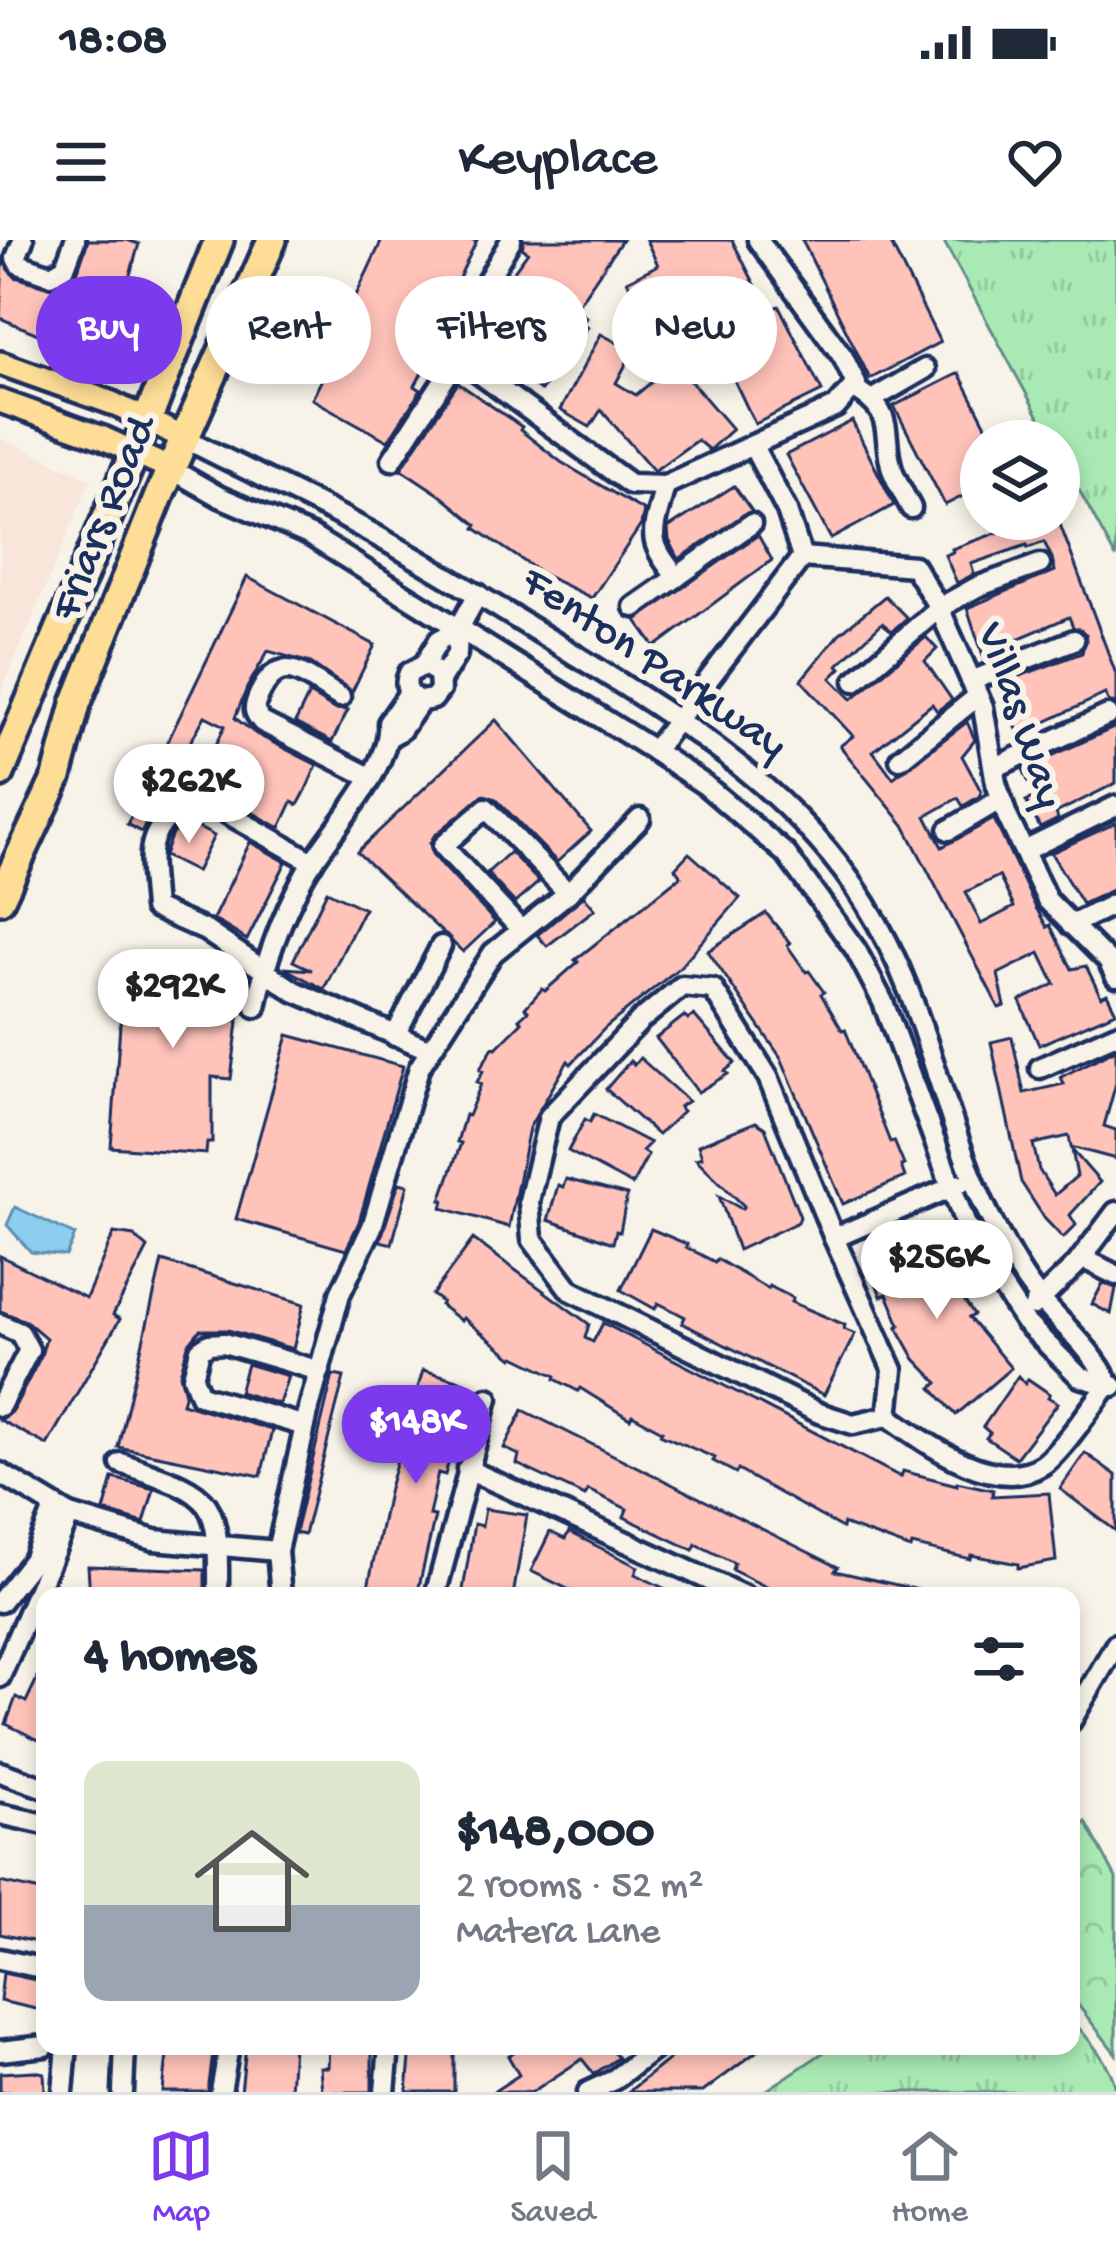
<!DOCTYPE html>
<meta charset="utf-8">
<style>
:root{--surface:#fff;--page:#f6f6f7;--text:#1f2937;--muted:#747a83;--line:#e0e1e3;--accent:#7c3aed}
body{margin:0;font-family:"Gochi Hand",sans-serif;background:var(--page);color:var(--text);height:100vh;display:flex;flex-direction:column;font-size:45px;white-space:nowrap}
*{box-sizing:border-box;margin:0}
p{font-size:39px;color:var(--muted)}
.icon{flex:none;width:66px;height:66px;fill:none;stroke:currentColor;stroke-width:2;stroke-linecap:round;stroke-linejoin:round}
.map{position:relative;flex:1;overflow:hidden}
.panel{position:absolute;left:36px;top:1347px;width:1044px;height:468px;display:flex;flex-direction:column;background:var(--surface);border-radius:24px;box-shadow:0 6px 18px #0003}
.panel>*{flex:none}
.top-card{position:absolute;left:36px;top:36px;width:1044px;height:108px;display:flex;gap:24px}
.fabs{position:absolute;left:960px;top:180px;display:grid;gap:24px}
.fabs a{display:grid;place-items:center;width:120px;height:120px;border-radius:50%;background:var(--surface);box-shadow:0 6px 18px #0003;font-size:60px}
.price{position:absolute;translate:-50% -102px;padding:0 27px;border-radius:42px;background:#fff;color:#222;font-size:39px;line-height:78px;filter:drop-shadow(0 3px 6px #0008)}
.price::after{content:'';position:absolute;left:50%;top:72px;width:36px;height:27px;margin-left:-18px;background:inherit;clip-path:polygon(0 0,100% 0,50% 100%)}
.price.current{background:var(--accent);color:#fff}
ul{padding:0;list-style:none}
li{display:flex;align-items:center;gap:36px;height:300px;padding:0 48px}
li span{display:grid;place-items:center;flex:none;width:336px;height:240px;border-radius:24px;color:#555}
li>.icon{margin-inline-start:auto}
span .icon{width:144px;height:144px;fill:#fffc;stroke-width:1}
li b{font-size:51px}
h2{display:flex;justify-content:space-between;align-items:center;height:144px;padding:0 48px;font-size:51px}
.pill{padding:0 42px;border-radius:54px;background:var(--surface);box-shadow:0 6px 18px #0003;font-size:42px;line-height:108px}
.pill.current{background:var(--accent);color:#fff}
.status{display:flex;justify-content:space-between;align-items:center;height:84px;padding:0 60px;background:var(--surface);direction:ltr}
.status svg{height:33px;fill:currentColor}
header{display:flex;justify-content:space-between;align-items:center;height:156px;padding:0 48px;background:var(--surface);font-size:54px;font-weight:600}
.tabs{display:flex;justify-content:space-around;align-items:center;height:168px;border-top:3px solid var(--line);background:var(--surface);font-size:33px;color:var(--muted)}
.tabs a{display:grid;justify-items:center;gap:6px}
.tabs .current{color:var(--accent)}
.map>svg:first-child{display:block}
.built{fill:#f9e5da}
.grass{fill:url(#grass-tufts);stroke:#628c89;stroke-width:3}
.park{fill:url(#park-crowns);stroke:#628c89;stroke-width:3}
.water{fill:#8dcdee;stroke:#5f8eb4;stroke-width:3}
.building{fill:#ffc3ba;stroke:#1b2f5e;stroke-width:3;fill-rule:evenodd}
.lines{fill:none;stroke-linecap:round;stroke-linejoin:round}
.minor-casing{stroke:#1b2f5e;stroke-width:27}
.major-casing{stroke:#1b2f5e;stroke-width:30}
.highway-casing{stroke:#1b2f5e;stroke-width:36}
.minor{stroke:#f7f3e8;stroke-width:18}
.major{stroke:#fedd96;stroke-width:21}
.highway{stroke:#fedd96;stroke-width:27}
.labels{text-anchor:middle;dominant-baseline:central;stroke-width:12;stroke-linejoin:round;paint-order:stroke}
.street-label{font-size:45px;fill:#1b2f5e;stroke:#f7f3e8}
</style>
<div class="status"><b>18:08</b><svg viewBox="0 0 49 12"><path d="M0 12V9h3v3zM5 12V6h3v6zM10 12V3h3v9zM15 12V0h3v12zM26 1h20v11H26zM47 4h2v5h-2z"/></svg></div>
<header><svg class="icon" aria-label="menu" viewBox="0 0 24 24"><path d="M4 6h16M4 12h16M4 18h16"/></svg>Keyplace<svg class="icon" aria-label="heart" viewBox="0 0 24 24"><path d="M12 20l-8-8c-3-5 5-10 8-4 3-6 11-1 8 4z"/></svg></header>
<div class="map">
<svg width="1116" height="1852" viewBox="0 0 1116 1852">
<defs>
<pattern id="grass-tufts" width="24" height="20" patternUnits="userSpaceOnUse" patternTransform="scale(3)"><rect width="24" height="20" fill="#a9eab4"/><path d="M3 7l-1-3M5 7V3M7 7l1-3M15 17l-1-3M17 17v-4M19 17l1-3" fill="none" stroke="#91c99d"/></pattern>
<pattern id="park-crowns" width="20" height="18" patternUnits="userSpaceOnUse" patternTransform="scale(3)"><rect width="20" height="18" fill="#a9eab4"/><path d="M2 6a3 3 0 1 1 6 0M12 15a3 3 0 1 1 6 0" fill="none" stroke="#91c99d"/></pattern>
</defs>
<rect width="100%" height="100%" fill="#f7f3e8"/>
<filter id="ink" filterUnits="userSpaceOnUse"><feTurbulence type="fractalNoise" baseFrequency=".00833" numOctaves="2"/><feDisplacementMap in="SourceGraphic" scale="24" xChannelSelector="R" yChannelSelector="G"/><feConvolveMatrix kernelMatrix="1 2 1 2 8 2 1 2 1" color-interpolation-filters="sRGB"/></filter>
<g filter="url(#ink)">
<path class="built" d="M 0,198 L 91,239 L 0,455 Z"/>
<g class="grass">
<path d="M 943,0 L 1116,0 L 1116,318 L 1059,213 L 1059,201 L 1052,201 Z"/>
<path d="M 1071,1779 C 1088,1798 1114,1827 1116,1852 L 764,1852 L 833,1806 L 1071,1806 Z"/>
</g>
<path class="park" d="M 1086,1582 L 1116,1638 L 1116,1814 L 1071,1756 L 1071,1596 Z"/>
<path class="water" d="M 15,967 L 75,995 L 66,1016 L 31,1012 L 7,985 Z"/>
<g class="building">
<path d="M 88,0 L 127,0 L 139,4 L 107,114 L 93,109 L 91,113 L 79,108 L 78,111 L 0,78 L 3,21 L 15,37 L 53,48 L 77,33 Z"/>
<path d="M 382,0 L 477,0 L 420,120 L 427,123 L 415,146 L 421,150 L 388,201 L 312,159 L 356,70 L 352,64 Z"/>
<path d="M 524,0 L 622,0 L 575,69 L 586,77 L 583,84 L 588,87 L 541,151 L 474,103 L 502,57 L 497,54 L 528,12 L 522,8 Z"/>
<path d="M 646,0 L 732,0 L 768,70 L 779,66 L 822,151 L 755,184 L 707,83 L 660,107 L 627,41 L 658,25 Z"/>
<path d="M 802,0 L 889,0 L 940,102 L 870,139 Z"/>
<path d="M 601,94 L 633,111 L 616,143 L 636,155 L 666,130 L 671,132 L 665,120 L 670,117 L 732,189 L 709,210 L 697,200 L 654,231 L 601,170 L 590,187 L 560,170 Z"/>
<path d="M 959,133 L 994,201 L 981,201 L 981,247 L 945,265 L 894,166 Z"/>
<path d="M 458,143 L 522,187 L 520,190 L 561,222 L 644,271 L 641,285 L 592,358 L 544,335 L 475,288 L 477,285 L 440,255 L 401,229 Z"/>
<path d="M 852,181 L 894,265 L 831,299 L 786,215 Z"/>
<path d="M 734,246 L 752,271 L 679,319 L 669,300 L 668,288 Z"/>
<path d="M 1058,279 L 1116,434 L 1116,464 L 1109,462 L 1105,454 L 1037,486 L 1040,492 L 1022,500 L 996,445 L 1082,413 L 1086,394 L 1073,387 L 1069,377 L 1001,406 L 1004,413 L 985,421 L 967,368 L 1055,331 L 1052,318 L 1044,302 L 1028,308 L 1027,305 L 971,324 L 974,334 L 957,343 L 945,315 L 953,312 L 952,309 L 1032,280 L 1034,286 Z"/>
<path d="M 758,295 L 772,320 L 655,407 L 636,380 Z"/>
<path d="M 247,337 L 375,405 L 352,452 L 311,423 L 268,411 L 247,448 L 235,478 L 256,494 L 317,525 L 304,554 L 298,565 L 292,562 L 280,588 L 227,558 L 235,542 L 205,528 L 225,486 L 205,476 L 182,517 L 164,509 Z"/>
<path d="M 885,356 L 907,378 L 892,391 L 882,383 L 838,425 L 841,428 L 831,438 L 852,459 L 926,397 L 937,409 L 925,421 L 952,460 L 937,471 L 932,464 L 873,511 L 893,538 L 967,482 L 975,500 L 962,516 L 981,551 L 980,556 L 963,566 L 958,558 L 926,576 L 942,607 L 994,579 L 1035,666 L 1047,687 L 1050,685 L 1072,729 L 1086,726 L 1101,757 L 1107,754 L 1116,772 L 1039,805 L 1020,761 L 1055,744 L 1040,713 L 998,734 L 1005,766 L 999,768 L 904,585 L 840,506 L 853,496 L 801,440 L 839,394 ZM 999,636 L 1014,667 L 981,684 L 966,652 Z"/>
<path d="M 309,454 L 334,469 L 348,470 L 332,502 L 295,483 Z"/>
<path d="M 496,480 L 591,591 L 557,622 L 496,559 L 484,555 L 434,596 L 430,603 L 432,614 L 495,682 L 463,712 L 357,612 Z"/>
<path d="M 1116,487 L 1116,543 L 1056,573 L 1058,579 L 1040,588 L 1026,561 L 1035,557 L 1023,529 Z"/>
<path d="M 152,540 L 166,548 L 141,592 L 127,584 Z"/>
<path d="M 184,580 L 214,596 L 196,632 L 164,616 L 171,596 Z"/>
<path d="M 1116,583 L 1116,648 L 1082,664 L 1051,613 Z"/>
<path d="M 250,602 L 286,622 L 247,700 L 213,679 Z"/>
<path d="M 510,612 L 539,642 L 515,663 L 487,633 Z"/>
<path d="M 689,613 L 740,658 L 679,728 L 605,788 L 571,824 L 568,821 L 529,888 L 509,987 L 442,968 L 444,960 L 441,960 L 461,903 L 457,902 L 465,875 L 468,876 L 481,844 L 477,842 L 483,831 L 480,829 L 493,807 L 496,808 L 522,782 L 519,779 L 528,771 L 525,768 L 542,749 L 545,751 L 578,722 L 575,720 L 681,636 L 675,628 Z"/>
<path d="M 327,651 L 364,669 L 324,749 L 284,728 L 312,730 L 293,721 Z"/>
<path d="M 584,656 L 595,669 L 547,706 L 537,695 Z"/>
<path d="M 766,673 L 790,703 L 787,705 L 806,732 L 809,731 L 824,752 L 821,754 L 842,790 L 845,789 L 890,902 L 894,901 L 904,925 L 901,926 L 905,937 L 843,964 L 781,818 L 708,711 Z"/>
<path d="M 125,717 L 229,723 L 244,733 L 231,839 L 212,837 L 212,903 L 207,903 L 206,914 L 111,907 Z"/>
<path d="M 694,775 L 735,823 L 725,831 L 728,834 L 698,852 L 656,798 L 684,776 L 688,780 Z"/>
<path d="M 288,795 L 403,826 L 359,982 L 346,1010 L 236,979 Z"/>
<path d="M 1012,797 L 1024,853 L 1064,844 L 1061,837 L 1116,809 L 1116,843 L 1104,886 L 1116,890 L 1116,919 L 1071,907 L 1069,896 L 1033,904 L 1039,930 L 1055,955 L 1077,936 L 1072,910 L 1100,942 L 1070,975 L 1076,985 L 1063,998 L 1045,979 L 1021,942 L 991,802 Z"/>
<path d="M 640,818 L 688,861 L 679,867 L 683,871 L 658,895 L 606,849 L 630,821 L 634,825 Z"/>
<path d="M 594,874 L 650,903 L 642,911 L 648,915 L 632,945 L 568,911 L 585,879 L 590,882 Z"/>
<path d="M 756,882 L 765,888 L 800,977 L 798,982 L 738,1010 L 719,956 L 742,969 L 744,966 L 696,919 L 702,917 L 698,905 Z"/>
<path d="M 566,939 L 627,955 L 620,992 L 616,991 L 613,1003 L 548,980 L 558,945 L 563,947 Z"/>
<path d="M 399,943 L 408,945 L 392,1004 L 380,1001 Z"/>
<path d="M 651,989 L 687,1004 L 686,1007 L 715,1022 L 717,1019 L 768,1049 L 769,1046 L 793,1058 L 791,1062 L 845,1085 L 844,1089 L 855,1094 L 824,1155 L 682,1083 L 685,1077 L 672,1070 L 658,1063 L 655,1069 L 621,1050 Z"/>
<path d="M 114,993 L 134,996 L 148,1008 L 113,1075 L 120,1079 L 47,1205 L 0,1180 L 12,1172 L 41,1116 L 46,1098 L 26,1081 L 0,1071 L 0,1016 L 86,1058 Z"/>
<path d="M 929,993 L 947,1027 L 942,1028 L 974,1075 L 969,1078 L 1011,1128 L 956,1175 L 932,1148 L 938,1143 L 915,1119 L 897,1087 L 900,1085 L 887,1054 L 881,1056 L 867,1019 Z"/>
<path d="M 473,999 L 589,1084 L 585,1098 L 593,1102 L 603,1083 L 901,1237 L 903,1231 L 957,1245 L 957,1242 L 993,1250 L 992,1256 L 1049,1253 L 1056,1321 L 1018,1328 L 1018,1324 L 971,1315 L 970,1319 L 912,1305 L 911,1309 L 843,1284 L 842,1288 L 738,1230 L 736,1233 L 713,1221 L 715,1218 L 660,1194 L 662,1191 L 632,1175 L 630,1179 L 580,1148 L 578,1151 L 555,1139 L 556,1136 L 515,1116 L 513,1118 L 463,1078 L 461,1081 L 440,1065 L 442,1062 L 432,1055 Z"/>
<path d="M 162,1021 L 304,1064 L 293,1109 L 228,1090 L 200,1090 L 188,1105 L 180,1134 L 185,1153 L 182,1163 L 272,1190 L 261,1236 L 118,1207 Z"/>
<path d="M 1103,1043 L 1116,1048 L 1111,1074 L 1092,1064 Z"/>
<path d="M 247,1124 L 288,1136 L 279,1164 L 239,1152 Z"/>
<path d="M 423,1130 L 465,1142 L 457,1171 L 463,1172 L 445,1235 L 438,1233 L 429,1275 L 435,1276 L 418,1351 L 412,1350 L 411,1356 L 366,1356 L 389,1248 Z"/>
<path d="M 333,1135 L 344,1137 L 304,1295 L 295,1293 Z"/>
<path d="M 1018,1136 L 1025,1144 L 1028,1139 L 1050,1154 L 1048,1157 L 1058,1163 L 1016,1218 L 986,1198 L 990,1193 L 983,1187 Z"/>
<path d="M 523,1170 L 838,1327 L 835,1331 L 919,1350 L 919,1356 L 785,1356 L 732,1330 L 734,1323 L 696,1304 L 693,1310 L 624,1277 L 627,1269 L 588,1250 L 585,1256 L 517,1224 L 519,1215 L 504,1208 Z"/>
<path d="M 1085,1213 L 1116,1235 L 1116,1291 L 1060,1249 Z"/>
<path d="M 113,1238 L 154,1249 L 144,1283 L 104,1271 Z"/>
<path d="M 485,1269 L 527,1275 L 513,1356 L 462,1356 L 474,1284 L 482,1286 Z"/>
<path d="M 550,1292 L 565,1299 L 569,1292 L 587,1301 L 638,1327 L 635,1334 L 680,1356 L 582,1356 L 531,1331 Z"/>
<path d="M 88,1326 L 205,1330 L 205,1356 L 90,1356 Z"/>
<path d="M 45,1422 L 45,1503 L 6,1484 L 16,1457 L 26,1462 Z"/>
<path d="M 0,1642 L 45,1652 L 45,1704 L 0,1694 Z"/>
<path d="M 3,1733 L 45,1742 L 45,1771 L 0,1761 Z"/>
<path d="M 168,1806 L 214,1806 L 208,1852 L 163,1852 Z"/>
<path d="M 246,1806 L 293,1806 L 290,1850 L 241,1852 Z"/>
<path d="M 329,1806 L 372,1806 L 372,1852 L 322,1852 L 320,1827 L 328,1827 Z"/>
<path d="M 411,1806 L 454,1806 L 454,1852 L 407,1852 Z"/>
<path d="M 522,1806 L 609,1806 L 618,1818 L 594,1834 L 582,1819 L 532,1852 L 493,1852 L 519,1835 L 508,1816 Z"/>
<path d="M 685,1806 L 764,1806 L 703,1852 L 628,1852 Z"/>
<path d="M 34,1831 L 44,1833 L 45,1852 L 0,1852 L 0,1833 Z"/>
</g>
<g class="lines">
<defs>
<g id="minor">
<path d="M 23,0 L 16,18 L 19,24 L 51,35 L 65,27 L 75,0"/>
<path d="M 511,0 L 462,84 L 458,118 L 630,244 L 665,245 L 836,167 L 856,144 L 843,117 L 758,0"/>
<path d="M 852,148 C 899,172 880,195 893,232 C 898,244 905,257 911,268"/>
<path d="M 873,159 L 925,129"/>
<path d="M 184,198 C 238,226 293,251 346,279 C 424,321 498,367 572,413 C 683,482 795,550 866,664 C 929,764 941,881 993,983 C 1004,1004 1016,1027 1030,1046 C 1055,1080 1091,1105 1109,1144"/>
<path d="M 392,220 L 458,118"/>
<path d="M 171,229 L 220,257 L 311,296 L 648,507 L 705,545 L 786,614 L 856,710 L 883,762 L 965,983 L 985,1021 L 1025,1082 L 1080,1137 L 1113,1146"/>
<path d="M 802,317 L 914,326 L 939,368 L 983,467 L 996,543 L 1007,576 L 1047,660 L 1108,721 L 1116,737"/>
<path d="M 677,337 L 751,284"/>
<path d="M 634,367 L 677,337 C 643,298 654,292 665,245"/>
<path d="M 424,425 L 439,400 L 458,390"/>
<path d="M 441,439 L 457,414 L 458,390 L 478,354"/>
<path d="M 855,441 L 939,368 L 977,347 L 1040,324"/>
<path d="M 971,441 L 1074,400"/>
<path d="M 340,457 C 306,438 281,408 259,455 C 253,468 253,472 262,482 L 370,537"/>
<path d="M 389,497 L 401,490 L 421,461 L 433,459 L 440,450 L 439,433 L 424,425 L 409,433 C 403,446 408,457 421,461"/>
<path d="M 654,511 L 802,317 L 787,271 L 754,208"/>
<path d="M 900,519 L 978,456"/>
<path d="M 994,528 L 1108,475"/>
<path d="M 949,590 L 1001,559"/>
<path d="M 1024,611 L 1116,566"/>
<path d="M 313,622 L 193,554 C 142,597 149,605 154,668 L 206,691 L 294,751 L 430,810"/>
<path d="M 1071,685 L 1116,663"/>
<path d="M 521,690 L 443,606 L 486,568 L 568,653"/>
<path d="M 682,746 L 713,749 L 768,837 L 834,998 L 893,1130 L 888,1176 L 853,1184 L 819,1173 L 570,1050 L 532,999 L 529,961 L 549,877 L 641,780 Z"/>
<path d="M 256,767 C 265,722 282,676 304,636 C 326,595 392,530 388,483 L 409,453"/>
<path d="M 395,796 L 441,706"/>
<path d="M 1040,828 L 1116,794"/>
<path d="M 834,998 L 959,944"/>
<path d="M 1082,1018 L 1116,1035"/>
<path d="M 1034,1066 L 1077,1024 L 1116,972"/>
<path d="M 0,1084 L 20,1093 L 29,1110 L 0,1166"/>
<path d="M 888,1176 C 926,1203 995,1255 1042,1225 C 1060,1214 1094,1163 1109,1144"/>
<path d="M 305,1186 L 200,1155 L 193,1137 L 200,1110 L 209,1104 L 224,1103 L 320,1131"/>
<path d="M 121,1223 C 216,1256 219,1254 218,1356"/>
<path d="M 467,1229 L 744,1356"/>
<path d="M 0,1233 L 70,1275 L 154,1300 L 277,1311"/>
<path d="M 281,1356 L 277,1311 L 309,1168 L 340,1054 L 372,987 L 419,828 L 493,713 L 568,653 L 640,579"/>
<path d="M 435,1356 L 488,1158"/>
<path d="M 0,1362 L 33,1320 L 54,1268"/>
<path d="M 0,1437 L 70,1275"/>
<path d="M 1071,1481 L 1116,1404"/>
<path d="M 0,1532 L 45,1548"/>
<path d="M 0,1574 L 45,1584"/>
<path d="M 0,1719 L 45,1729"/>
<path d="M 0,1811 L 45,1806"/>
<path d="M 63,1852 L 67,1806"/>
<path d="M 123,1852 L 125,1806"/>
<path d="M 221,1852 L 229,1806"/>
<path d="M 385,1852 L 389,1806"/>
<path d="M 588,1852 L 612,1841 L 658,1806"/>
</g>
<g id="major">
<path d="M 0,123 L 112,163 L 184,198"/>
<path d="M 0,161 L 103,198 L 171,229"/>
</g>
<g id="highway">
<path d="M 0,533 L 135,211 L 219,0"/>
<path d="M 0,659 L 57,537 L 76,464 L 159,256 L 272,0"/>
</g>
</defs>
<use href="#minor" class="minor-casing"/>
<use href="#major" class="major-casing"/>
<use href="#highway" class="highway-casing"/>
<use href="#minor" class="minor"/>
<use href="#major" class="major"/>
<use href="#highway" class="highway"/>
</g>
</g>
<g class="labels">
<g class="street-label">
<text transform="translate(106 279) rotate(-68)">Friars Road</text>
<text transform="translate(653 425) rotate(34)">Fenton Parkway</text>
<text transform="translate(1018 476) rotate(71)">Villas Way</text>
</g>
</g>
</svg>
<div class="fabs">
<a><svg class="icon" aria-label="layers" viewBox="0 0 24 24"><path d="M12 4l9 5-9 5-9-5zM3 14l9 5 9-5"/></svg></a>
</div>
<b class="price" style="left:189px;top:606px">$262K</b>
<b class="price" style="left:173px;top:811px">$292K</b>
<b class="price" style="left:937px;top:1082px">$256K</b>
<b class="price current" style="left:416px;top:1247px">$148K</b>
<div class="top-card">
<a class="pill current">Buy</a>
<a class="pill">Rent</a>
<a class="pill">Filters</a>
<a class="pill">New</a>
</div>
<section class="panel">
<h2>4 homes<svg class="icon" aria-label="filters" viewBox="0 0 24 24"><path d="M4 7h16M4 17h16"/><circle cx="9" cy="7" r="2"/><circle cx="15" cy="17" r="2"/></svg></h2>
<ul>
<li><span style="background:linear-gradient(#dfe7d0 60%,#9aa5b1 0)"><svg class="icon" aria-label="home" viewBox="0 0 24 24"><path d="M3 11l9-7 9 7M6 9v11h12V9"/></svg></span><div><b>$148,000</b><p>2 rooms · 52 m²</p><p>Matera Lane</p></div></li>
</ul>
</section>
</div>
<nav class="tabs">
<a class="current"><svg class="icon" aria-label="map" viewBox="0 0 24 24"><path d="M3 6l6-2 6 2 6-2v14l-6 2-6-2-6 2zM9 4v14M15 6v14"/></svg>Map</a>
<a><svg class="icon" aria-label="saved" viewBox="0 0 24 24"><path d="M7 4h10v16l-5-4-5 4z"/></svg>Saved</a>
<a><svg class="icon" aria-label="home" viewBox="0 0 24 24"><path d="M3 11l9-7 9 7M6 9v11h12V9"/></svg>Home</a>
</nav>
